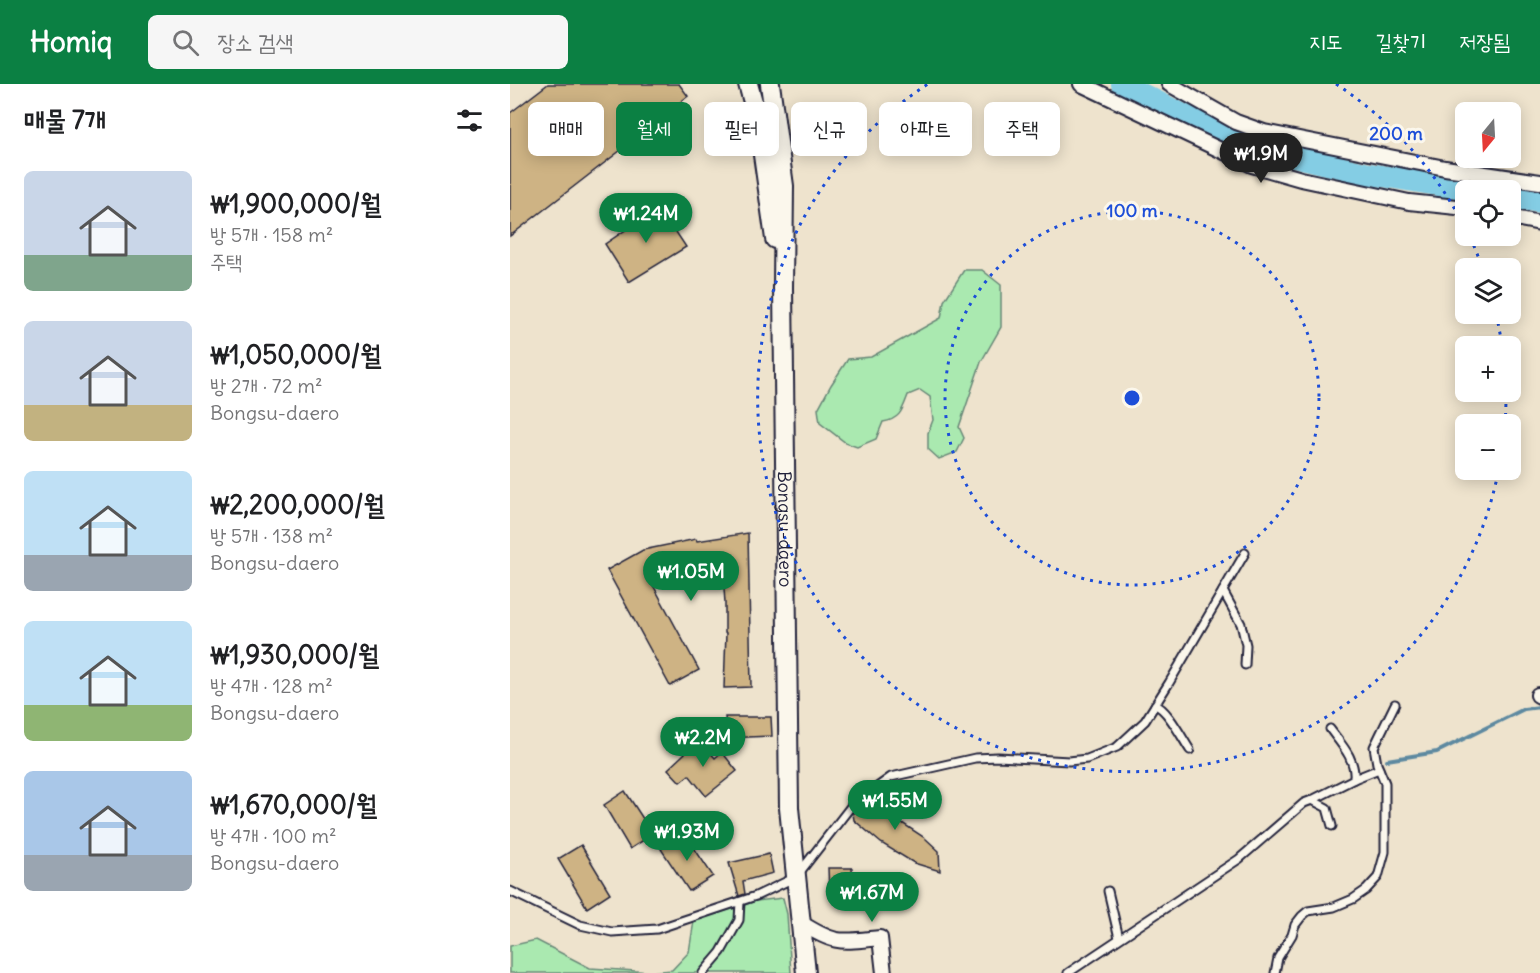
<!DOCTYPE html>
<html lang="ko">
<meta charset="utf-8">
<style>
:root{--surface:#fff;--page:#f6f6f6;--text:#202124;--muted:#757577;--accent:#0b8043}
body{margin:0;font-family:Delius,"Poor Story",sans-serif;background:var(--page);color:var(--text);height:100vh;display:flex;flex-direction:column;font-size:22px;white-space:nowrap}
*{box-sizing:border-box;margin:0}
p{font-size:20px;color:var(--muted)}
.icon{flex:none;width:33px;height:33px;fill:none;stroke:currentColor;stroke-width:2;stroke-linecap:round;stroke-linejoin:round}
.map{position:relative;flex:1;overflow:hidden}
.details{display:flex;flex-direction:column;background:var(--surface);width:510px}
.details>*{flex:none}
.hud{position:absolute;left:18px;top:18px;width:570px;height:54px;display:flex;gap:12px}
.needle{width:39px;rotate:198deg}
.fabs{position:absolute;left:945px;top:18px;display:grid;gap:12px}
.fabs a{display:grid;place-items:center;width:66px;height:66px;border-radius:9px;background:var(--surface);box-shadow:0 3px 15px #0003;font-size:30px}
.price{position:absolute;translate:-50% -51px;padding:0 14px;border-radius:21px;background:var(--accent);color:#fff;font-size:20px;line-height:39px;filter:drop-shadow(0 2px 3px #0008)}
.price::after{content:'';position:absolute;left:50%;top:36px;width:18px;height:14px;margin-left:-9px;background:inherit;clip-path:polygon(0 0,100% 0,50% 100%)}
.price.on{background:#222;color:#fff}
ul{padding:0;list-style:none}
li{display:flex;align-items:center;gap:18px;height:150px;padding:0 24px}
li span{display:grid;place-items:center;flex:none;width:168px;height:120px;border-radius:9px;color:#555}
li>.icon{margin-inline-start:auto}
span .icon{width:72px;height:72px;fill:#fffc;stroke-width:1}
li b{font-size:26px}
h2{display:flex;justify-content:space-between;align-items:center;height:72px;padding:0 24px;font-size:26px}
.pill{padding:0 21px;border-radius:9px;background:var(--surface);box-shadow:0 3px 15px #0003;font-size:21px;line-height:54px}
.pill.on{background:var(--accent);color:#fff}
header{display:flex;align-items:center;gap:36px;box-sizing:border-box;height:84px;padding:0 30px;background:var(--accent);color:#fff}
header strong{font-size:28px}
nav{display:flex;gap:33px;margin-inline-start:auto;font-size:21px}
.search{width:420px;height:54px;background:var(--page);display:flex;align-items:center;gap:15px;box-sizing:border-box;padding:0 21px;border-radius:9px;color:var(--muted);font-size:22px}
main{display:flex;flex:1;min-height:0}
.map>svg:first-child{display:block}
.green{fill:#aae9b0;stroke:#668676;stroke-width:1.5}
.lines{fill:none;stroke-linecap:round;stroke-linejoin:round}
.stream{stroke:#5d89a0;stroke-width:4}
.river{stroke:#84cde4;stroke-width:22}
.building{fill:#ceb384;stroke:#22223b;stroke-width:1.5}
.service-casing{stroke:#22223b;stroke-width:11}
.minor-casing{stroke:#22223b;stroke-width:18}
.secondary-casing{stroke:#22223b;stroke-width:22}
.service{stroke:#fbf7ec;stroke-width:7}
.minor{stroke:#fbf7ec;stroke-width:14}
.secondary{stroke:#fbf7ec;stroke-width:18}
.ring{fill:none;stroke:#1d4ed8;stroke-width:3;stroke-dasharray:3 6}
.labels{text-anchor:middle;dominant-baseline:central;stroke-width:6;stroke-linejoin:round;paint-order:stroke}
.street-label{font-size:18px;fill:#22223b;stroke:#fbf7ec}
.centre{fill:#1d4ed8;stroke:#fbf7ec;stroke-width:3}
.ring-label{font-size:18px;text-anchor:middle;font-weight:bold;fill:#1d4ed8;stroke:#fbf7ec;stroke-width:6;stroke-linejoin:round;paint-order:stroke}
</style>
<header>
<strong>Homiq</strong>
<div class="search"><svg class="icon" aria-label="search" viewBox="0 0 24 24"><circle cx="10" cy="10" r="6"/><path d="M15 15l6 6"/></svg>장소 검색</div>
<nav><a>지도</a><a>길찾기</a><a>저장됨</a></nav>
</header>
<main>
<section class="details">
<h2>매물 7개<svg class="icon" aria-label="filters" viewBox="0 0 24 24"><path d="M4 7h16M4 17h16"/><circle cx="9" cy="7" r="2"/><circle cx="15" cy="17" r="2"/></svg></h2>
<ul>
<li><span style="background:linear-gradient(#c9d6e8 70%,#7fa58c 0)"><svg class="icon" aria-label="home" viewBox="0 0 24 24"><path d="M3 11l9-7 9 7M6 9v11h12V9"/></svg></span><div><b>₩1,900,000/월</b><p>방 5개 · 158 m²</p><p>주택</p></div></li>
<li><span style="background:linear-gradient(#c9d6e8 70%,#c2b280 0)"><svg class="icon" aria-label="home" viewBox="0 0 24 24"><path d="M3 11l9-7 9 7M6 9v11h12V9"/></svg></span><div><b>₩1,050,000/월</b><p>방 2개 · 72 m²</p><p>Bongsu-daero</p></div></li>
<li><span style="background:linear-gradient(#bfe0f5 70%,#9aa5b1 0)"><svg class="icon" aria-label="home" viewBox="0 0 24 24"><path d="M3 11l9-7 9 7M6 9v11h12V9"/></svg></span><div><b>₩2,200,000/월</b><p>방 5개 · 138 m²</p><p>Bongsu-daero</p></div></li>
<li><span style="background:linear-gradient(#bfe0f5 70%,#8fb573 0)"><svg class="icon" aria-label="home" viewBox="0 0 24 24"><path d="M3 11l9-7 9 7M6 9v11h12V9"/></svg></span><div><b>₩1,930,000/월</b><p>방 4개 · 128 m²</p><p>Bongsu-daero</p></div></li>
<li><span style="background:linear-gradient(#a9c7e8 70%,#9aa5b1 0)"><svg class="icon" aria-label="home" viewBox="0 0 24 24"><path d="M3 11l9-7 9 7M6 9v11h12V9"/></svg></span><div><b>₩1,670,000/월</b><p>방 4개 · 100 m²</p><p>Bongsu-daero</p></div></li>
</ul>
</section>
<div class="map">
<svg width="1030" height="889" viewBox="0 0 1030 889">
<rect width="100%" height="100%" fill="#eee3cd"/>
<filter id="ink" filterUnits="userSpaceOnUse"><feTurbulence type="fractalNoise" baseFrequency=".0167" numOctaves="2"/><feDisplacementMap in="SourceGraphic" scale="12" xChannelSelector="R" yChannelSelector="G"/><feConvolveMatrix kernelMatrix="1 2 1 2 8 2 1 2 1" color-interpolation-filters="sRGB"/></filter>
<g filter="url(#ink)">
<g class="green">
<path d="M 454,186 L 472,186 L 491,201 L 491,243 L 471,278 L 449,343 L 454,354 L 447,368 L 429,375 L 418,365 L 418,349 L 423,336 L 420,313 L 410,306 L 398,311 C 392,327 390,335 373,338 L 366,355 L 347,363 L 336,359 L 310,339 L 308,325 L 321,301 L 338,275 L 361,273 L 431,234 L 434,217 Z"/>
<path d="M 273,814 L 277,830 L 281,889 L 0,889 L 0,862 L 26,856 L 80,884 L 141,888 L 162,886 L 179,868 L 184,837 L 246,817 Z"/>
</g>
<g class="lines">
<path class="stream" d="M 877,676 L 927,668 L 1014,625 L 1030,623"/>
<g class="river">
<path d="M 612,0 L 727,58 L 854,89 L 959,106"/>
<path d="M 1000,113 L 1030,118"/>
</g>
</g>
<g class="building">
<path d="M 38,0 L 169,0 L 178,12 L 132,48 L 133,49 L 0,152 L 0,29 Z"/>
<path d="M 154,120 L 167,139 L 162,142 L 176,163 L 119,198 L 95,160 Z"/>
<path d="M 238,449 L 241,603 L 214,604 L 216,549 L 215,549 L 215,519 L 213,490 L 191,491 L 191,497 L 173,501 L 167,483 L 136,488 L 189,586 L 160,602 L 97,486 L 133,466 L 186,455 L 187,457 Z"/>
<path d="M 215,633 L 261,633 L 262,652 L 217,654 Z"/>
<path d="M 189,656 L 205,674 L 212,668 L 227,687 L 196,712 L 179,691 L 170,698 L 158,685 Z"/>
<path d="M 376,703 L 392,739 L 415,754 L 429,767 L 430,787 L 404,779 L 371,759 L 344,736 L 343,729 L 346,725 Z"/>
<path d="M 115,707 L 143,750 L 120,765 L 94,721 Z"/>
<path d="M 174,749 L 203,792 L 179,807 L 151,765 Z"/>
<path d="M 71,761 L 100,809 L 77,824 L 48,775 Z"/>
<path d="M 259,770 L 263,789 L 233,797 L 235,810 L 229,812 L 219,779 Z"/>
<path d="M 318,784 L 342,784 L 343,809 L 319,809 Z"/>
</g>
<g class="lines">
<defs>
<g id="service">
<path d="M 713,507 L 731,540 L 736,561 L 735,581"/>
<path d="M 645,621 C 657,624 672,654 680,666"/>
<path d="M 820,645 C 831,660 846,675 844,695"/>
<path d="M 802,716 L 844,695 L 869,685"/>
<path d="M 0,807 L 70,841 L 102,848 L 147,845 L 246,812 L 286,793 L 342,721 L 381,693 L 465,674 L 488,673 L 559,677 L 577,675 L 607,663 L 635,637 L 659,599 L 735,469"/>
<path d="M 598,807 L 609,854"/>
<path d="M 193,889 L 211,868 L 229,836 L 230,818"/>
<path d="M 558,889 L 729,775 L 794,719 L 802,716 L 817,724 L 822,742"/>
<path d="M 765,889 L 768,874 L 782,851 L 785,841 L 792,832 L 798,827 L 824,823 L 843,815 L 856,806 L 868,793 L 875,768 L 875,699 L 867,680 L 864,663 L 885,620"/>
</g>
<g id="minor">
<path d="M 571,0 L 742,81 L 791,95 L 899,118 L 956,124"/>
<path d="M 659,0 L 726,38 L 754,48 L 935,84 L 1030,98"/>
<path d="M 1000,133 L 1030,139"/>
<path d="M 1028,611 L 1030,612"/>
<path d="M 291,839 C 326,861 330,858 370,854 L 374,889"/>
</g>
<g id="secondary">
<path d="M 238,0 L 248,36 L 265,155"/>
<path id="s1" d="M 260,0 L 274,102 L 273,204 L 279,724 L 296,889"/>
</g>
</defs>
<use href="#service" class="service-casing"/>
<use href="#minor" class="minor-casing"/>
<use href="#secondary" class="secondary-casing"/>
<use href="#service" class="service"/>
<use href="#minor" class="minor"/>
<use href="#secondary" class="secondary"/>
</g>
</g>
<g class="ring">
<circle cx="622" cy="314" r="187"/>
<path d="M988 389A374 374 0 1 1 418 0M826 0A374 374 0 0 1 955 144M960 153A374 374 0 0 1 972 183M986 230A374 374 0 0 1 992 262M996 311A374 374 0 0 1 995 340"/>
</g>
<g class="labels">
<g class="street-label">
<text stroke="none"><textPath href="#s1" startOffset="446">Bongsu-daero</textPath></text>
</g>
</g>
<circle cx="622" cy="314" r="9" class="centre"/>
<g class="ring-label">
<text x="886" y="56">200 m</text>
<text x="622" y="133">100 m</text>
</g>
</svg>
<div class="fabs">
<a><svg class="needle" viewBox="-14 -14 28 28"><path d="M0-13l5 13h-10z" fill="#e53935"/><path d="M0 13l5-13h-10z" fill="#757577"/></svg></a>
<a><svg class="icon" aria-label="locate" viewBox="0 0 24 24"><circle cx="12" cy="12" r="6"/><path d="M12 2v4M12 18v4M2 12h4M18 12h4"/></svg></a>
<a><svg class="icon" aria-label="layers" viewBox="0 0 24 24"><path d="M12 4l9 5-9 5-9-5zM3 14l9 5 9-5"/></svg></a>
<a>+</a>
<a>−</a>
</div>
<b class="price on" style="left:751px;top:100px">₩1.9M</b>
<b class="price" style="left:136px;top:160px">₩1.24M</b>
<b class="price" style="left:181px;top:518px">₩1.05M</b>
<b class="price" style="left:193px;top:684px">₩2.2M</b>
<b class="price" style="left:385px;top:747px">₩1.55M</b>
<b class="price" style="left:177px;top:778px">₩1.93M</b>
<b class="price" style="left:362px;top:839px">₩1.67M</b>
<div class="hud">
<a class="pill">매매</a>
<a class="pill on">월세</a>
<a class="pill">필터</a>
<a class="pill">신규</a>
<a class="pill">아파트</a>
<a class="pill">주택</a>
</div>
</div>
</main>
